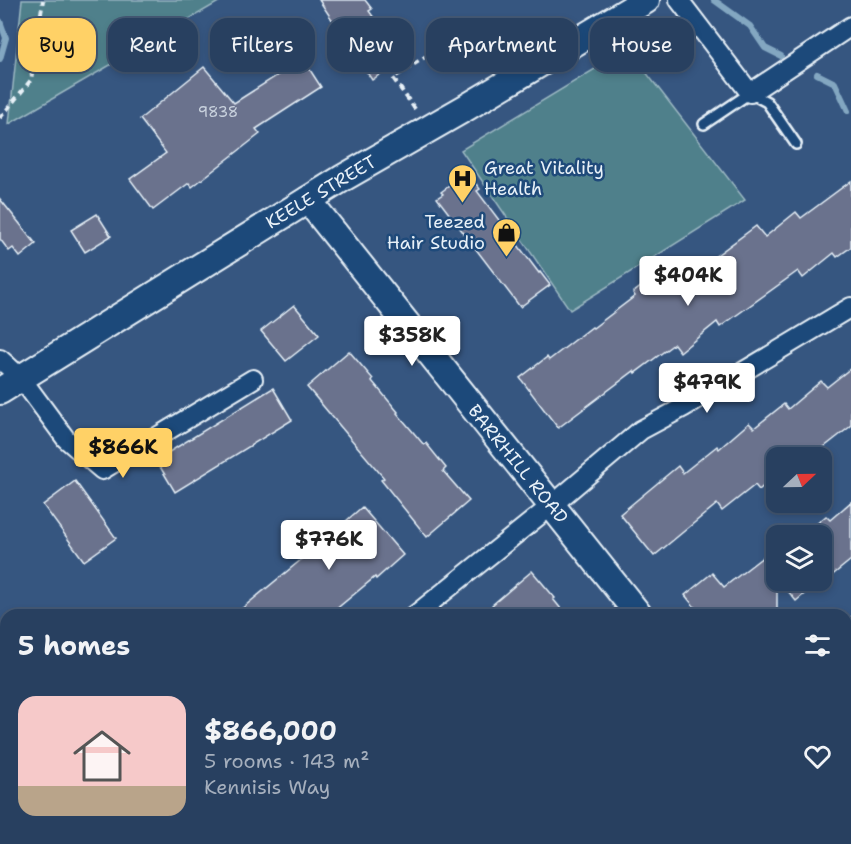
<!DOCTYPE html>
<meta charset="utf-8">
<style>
:root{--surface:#284060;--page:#344b69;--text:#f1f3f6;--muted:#a5afbd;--line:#445975;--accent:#ffd166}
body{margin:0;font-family:"Shantell Sans",sans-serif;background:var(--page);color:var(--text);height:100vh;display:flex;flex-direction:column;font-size:22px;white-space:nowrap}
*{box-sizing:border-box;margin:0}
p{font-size:20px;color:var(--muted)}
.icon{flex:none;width:33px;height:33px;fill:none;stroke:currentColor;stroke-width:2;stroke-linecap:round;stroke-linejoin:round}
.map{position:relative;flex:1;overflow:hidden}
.details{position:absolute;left:0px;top:609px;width:852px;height:236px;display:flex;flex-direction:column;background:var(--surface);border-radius:18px 18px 0 0;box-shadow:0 3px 9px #0003,0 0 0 2px var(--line)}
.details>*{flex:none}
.guide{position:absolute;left:18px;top:18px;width:816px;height:54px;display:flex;gap:12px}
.needle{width:39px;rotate:68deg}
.buttons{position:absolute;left:766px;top:447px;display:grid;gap:12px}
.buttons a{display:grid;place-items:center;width:66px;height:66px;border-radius:12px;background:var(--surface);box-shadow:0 3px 9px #0003,0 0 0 2px var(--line);font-size:30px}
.price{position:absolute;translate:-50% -51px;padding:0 14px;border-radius:6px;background:#fff;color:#222;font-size:20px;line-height:39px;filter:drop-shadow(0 2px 3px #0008)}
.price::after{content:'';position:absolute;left:50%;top:36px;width:18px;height:14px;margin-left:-9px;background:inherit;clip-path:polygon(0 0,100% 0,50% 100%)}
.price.current{background:var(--accent);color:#111}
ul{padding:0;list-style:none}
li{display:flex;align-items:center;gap:18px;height:150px;padding:0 18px}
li+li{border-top:2px solid var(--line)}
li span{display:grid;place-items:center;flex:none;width:168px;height:120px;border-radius:18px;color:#555}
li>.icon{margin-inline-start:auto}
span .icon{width:72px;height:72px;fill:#fffc;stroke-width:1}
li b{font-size:26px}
h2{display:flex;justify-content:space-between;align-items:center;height:72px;padding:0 18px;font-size:26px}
.chip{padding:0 21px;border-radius:18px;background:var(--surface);box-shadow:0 3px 9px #0003,0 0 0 2px var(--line);font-size:21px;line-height:54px}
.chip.current{background:var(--accent);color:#111}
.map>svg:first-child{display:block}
.green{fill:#4f808b;stroke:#9cb8c2;stroke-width:1.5}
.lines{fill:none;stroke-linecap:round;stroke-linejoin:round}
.stream{stroke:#83a7c1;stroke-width:6}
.building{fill:#6a728d;stroke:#e8f1f8;stroke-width:1.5}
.lane-casing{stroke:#e8f1f8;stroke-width:14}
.street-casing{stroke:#e8f1f8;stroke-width:22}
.secondary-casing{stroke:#e8f1f8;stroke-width:30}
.path{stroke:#e8f1f8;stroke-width:4;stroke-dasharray:6 4.5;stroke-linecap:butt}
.lane{stroke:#1f4a7a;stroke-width:9}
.street{stroke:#1f4a7a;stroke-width:18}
.secondary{stroke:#1f4a7a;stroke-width:26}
.labels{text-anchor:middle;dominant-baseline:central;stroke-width:5;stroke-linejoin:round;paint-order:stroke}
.number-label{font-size:15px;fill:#c8d1dd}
.poi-label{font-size:18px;fill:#e8f1f8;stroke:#1f4a7a;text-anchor:start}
.street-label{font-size:18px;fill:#e8f1f8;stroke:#1f4a7a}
</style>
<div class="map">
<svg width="851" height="844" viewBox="0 0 851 844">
<rect width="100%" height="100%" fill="#365680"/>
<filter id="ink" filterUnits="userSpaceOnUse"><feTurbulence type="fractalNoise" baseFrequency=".0167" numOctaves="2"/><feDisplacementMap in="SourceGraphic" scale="12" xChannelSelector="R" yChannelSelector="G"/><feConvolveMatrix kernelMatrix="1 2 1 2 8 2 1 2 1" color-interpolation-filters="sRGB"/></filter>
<g filter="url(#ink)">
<g class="green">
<path d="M 22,0 L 222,0 L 9,124 Z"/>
<path d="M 628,49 L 745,200 L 570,310 L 461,150 Z"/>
</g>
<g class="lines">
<g class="stream">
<path d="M 714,0 L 750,26 L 765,48 L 781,56"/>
<path d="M 0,21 L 6,38 L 0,59"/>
<path d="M 817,74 L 835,83 L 848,111"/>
</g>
</g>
<g class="building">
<path d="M 319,0 L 365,0 L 372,9 L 369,11 L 403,58 L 372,80 Z"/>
<path d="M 303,59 L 321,87 L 256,129 L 260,134 L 192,187 L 189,183 L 153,210 L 130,179 L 166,153 L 140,119 L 204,67 L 234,103 Z"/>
<path d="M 469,175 L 480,189 L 477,191 L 539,273 L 540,272 L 550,285 L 520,307 L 437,198 L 443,194 L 441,192 L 457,180 L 459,183 Z"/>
<path d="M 851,181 L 851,247 L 837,257 L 834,253 L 803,278 L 798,271 L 720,327 L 717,322 L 680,352 L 674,344 L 635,373 L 634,371 L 558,428 L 520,378 L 547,357 L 549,360 L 592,327 L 593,328 L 635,296 L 633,293 L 665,268 L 678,284 L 756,226 L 765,237 L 796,212 L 801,218 Z"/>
<path d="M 0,199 L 36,244 L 20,257 L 13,248 L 9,251 L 0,239 Z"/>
<path d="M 97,214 L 111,236 L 85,252 L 71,230 Z"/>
<path d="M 294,305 L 319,335 L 286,361 L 261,331 Z"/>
<path d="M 349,351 L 373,379 L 372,381 L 398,412 L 397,413 L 424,445 L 426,443 L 446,468 L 443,471 L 469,501 L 427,537 L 381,480 L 384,478 L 307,387 Z"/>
<path d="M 851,368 L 851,426 L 810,458 L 777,458 L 777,474 L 759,490 L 755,485 L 722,511 L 717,504 L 654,556 L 620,514 L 678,466 L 683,473 L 717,446 L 719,449 L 749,423 L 754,428 L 784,404 L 788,409 L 821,381 L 827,387 Z"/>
<path d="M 273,388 L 292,420 L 175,492 L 156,460 Z"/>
<path d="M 75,481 L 116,538 L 84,561 L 43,505 Z"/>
<path d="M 851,502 L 851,560 L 830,577 L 822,568 L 822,536 L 802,536 L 826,516 L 830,520 Z"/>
<path d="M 362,507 L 403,555 L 376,579 L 375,577 L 329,615 L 234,615 L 302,559 L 300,557 L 327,534 L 329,536 Z"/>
<path d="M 777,546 L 777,609 L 770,615 L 701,615 L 685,595 L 712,573 L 724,587 Z"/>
<path d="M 532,571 L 555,598 L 553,599 L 566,615 L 500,615 L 492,605 Z"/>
<path d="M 779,580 L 821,580 L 796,601 Z"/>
</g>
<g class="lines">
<defs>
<path id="lane" d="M 704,124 L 750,93 L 767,102 L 796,144"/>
<g id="street">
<path d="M 679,0 L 750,93 L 851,26"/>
<path d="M 0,359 L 21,378 L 66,439 L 102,470 L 253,379"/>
<path d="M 415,615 L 551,506 L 641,430 L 684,407 L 851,307"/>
<path d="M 846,630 L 851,627"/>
<path d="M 1,769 L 6,776"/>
<path d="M 58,838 L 63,844"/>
<path d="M 130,844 L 137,838"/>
</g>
<g id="secondary">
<path d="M 308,200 L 639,615"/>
<path d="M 0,391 L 343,178 L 467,107 L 646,0"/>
<path d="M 823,838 L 828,844"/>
</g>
</defs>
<use href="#lane" class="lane-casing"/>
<use href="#street" class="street-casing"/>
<use href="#secondary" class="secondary-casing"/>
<g class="path">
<path d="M 415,109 L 393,78 L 431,53"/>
<path d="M 0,118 L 31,80 L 43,0"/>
</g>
<use href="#lane" class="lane"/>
<use href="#street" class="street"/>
<use href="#secondary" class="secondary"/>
</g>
</g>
<defs>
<symbol id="hospital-pin" viewBox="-11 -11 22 30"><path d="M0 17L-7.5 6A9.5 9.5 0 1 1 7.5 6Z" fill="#ffd166" stroke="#1f4a7a"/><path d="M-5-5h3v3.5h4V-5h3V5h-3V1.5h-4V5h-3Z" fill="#111"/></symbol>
<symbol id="shop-pin" viewBox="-11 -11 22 30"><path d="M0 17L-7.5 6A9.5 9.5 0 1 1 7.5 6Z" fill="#ffd166" stroke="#1f4a7a"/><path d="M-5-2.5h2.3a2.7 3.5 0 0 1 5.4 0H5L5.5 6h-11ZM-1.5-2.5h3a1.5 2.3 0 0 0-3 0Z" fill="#111"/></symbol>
</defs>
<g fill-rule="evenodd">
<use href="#hospital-pin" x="446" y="162" width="33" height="45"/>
<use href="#shop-pin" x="490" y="216" width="33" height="45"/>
</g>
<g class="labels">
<g class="number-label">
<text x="218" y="112">9838</text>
</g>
<g class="poi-label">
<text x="484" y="168">Great Vitality<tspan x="484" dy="21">Health</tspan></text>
<text x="485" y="222" text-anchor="end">Teezed<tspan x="485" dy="21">Hair Studio</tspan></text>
</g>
<g class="street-label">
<text transform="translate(321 192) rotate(-31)">KEELE STREET</text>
<text transform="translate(518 464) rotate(51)">BARRHILL ROAD</text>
</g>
</g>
</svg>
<div class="buttons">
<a><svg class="needle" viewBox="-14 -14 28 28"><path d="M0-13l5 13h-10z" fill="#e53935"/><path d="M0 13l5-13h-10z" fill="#a5afbd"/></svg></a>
<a><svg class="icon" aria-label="layers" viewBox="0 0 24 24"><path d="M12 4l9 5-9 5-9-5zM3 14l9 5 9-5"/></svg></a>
</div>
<b class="price" style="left:688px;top:307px">$404K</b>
<b class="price" style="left:412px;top:367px">$358K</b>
<b class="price" style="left:707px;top:414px">$479K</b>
<b class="price current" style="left:123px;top:479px">$866K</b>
<b class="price" style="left:329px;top:571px">$776K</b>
<div class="guide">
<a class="chip current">Buy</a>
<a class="chip">Rent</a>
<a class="chip">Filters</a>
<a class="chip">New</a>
<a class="chip">Apartment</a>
<a class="chip">House</a>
</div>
<section class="details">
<h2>5 homes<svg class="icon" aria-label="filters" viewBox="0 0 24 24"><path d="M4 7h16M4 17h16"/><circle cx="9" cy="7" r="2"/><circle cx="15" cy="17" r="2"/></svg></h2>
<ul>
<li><span style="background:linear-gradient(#f6c9c9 75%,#b9a48a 0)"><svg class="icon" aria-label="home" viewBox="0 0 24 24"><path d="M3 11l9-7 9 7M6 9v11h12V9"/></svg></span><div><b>$866,000</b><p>5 rooms · 143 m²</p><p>Kennisis Way</p></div><svg class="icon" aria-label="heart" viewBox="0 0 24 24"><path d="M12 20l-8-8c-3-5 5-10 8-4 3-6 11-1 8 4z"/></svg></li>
</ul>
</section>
</div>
